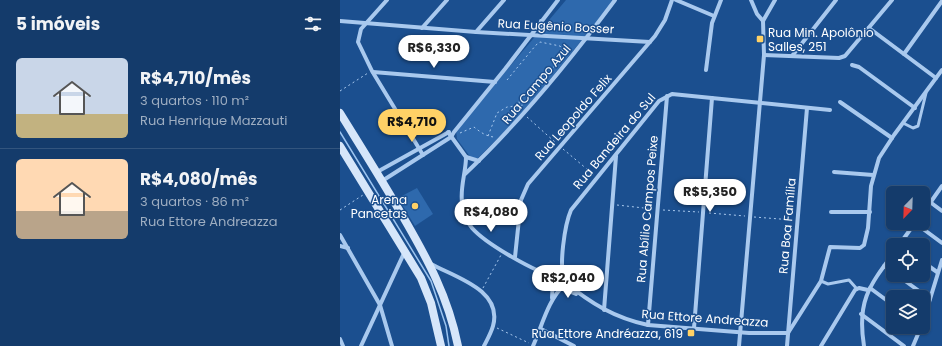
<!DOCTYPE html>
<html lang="pt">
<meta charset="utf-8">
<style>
:root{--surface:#143b6b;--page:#1d4271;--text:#f1f3f6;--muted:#9dadc1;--line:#33557e;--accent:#ffd166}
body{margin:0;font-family:Poppins,sans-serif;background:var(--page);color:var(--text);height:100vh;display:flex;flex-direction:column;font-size:15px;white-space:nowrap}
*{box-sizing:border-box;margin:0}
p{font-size:13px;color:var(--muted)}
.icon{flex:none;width:22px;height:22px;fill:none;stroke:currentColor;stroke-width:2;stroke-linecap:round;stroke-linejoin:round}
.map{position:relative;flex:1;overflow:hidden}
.drawer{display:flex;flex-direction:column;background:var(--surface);width:340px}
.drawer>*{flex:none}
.needle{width:26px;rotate:203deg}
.tools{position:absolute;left:546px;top:186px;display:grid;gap:8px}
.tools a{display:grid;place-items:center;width:44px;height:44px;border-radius:6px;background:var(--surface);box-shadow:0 1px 3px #0004,0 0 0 1px var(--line);font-size:20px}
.price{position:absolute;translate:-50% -34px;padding:0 9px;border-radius:14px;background:#fff;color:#222;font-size:13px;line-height:26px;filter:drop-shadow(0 1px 2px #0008)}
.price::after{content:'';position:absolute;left:50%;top:24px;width:12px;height:9px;margin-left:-6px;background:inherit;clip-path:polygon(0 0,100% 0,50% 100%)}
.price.active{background:var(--accent);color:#111}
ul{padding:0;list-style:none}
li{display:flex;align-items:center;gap:12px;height:100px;padding:0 16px}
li+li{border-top:1px solid var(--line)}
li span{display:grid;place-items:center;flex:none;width:112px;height:80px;border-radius:6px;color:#555}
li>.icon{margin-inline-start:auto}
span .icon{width:48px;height:48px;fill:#fffc;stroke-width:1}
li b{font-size:17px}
h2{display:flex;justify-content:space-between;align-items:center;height:48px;padding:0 16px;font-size:17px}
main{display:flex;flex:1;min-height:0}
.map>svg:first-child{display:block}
.green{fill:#2e69ad}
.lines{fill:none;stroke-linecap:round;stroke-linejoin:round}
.stream{stroke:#9cc4f0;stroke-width:1.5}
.path{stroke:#a9c9ee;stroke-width:1;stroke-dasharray:2 3;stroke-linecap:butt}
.lane{stroke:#a9c9ee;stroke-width:3}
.street{stroke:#a9c9ee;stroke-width:4}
.secondary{stroke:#d6e6fa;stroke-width:8}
.poi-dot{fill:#ffd166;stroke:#1b4f8f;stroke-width:1.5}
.labels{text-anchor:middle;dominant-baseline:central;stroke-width:3;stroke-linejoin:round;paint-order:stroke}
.street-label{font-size:12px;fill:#fff;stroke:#1b4f8f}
.poi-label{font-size:12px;fill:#fff;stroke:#1b4f8f;text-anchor:end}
</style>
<main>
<section class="drawer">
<h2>5 imóveis<svg class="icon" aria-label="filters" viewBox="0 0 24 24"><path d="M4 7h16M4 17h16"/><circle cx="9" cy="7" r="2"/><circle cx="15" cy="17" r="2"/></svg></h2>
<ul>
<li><span style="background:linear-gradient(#c9d6e8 70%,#c2b280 0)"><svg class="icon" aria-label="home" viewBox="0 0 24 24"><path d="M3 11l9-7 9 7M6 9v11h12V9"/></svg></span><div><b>R$4,710/mês</b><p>3 quartos · 110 m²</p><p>Rua Henrique Mazzauti</p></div></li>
<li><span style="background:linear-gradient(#ffd9b3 65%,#b9a48a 0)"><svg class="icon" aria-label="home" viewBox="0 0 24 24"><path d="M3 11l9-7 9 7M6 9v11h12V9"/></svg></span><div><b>R$4,080/mês</b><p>3 quartos · 86 m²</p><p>Rua Ettore Andreazza</p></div></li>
</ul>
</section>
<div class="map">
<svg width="602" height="346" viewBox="0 0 602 346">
<rect width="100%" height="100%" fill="#1b4f8f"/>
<g class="green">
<path d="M 226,0 L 274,0 L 184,112 L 138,158 L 131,158 L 117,139 L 116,130 Z"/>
<path d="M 77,188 L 93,214 L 75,226 L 58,198 Z"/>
</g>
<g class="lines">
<path class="stream" d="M 0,132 L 91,281 L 106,326 L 109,346"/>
<g class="path">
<path d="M 167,80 L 196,45 L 200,42 L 220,46 L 224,53 L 218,63 L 207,73"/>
<path d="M 0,91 L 28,73"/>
<path d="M 178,113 L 180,109 L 179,101"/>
<path d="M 187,117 L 216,143"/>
<path d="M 120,133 L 134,127 C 140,132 147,137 155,137"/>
<path d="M 148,136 L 157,113 L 167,107 L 184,105"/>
<path d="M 223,149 L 254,175"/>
<path d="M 277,205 L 313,209"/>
<path d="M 0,210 L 23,195"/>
<path d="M 323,210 L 359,212"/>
<path d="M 369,213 L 405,216"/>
<path d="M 414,217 L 453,220"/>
<path d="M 143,288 L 161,255"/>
<path d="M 157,328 L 189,343"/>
</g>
<g class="lane">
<path d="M 563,123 L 573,128 L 578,126 L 586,93"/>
<path d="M 481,281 L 488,284 L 509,280 L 517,289"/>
</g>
<g class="street">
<path d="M 47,0 L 21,29 L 18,42 L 32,71 L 83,155"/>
<path d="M 336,0 L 374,16"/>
<path d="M 411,0 L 417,14 L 423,21"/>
<path d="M 0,21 L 136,32 L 310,42"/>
<path d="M 201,21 L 202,35"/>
<path d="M 82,28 L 107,0"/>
<path d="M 529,28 L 596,78"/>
<path d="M 136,32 L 164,0"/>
<path d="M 564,54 L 602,1"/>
<path d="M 424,55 L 499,58 L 505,56 L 552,0"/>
<path d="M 452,56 L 496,0"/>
<path d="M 512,65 L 519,67 L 575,108"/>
<path d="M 366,70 L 372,23 L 381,0"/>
<path d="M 33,72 L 155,82"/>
<path d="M 500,102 L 552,138"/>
<path d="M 490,110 L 332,94 L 319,101 L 231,210 C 225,224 218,267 225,282 C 250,303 275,318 308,325 L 409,333 L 448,333 L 481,281 L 490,247 L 520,248 L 524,245 L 528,228 L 531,186 L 539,158 L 554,135 L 602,70"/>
<path d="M 108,132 L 126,157 C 126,172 120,187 122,202 C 123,211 126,221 132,228 C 146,244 195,272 216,277"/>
<path d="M 126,157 L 139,161"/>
<path d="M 37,172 L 109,132"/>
<path d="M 494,172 L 533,175"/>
<path d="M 125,174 C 181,121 229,62 275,0"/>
<path d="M 42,181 L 111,137 L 114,132 L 165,69 L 218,0"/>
<path d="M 590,202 L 602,211"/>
<path d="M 491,212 L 530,212"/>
<path d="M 583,213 L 602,186"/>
<path d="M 575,223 L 602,243"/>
<path d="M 0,235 L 40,305 L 52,346"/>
<path d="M 559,245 L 575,223"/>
<path d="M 0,246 L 8,248"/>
<path d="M 175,257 L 181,200 L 188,184 L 315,36 L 325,20 L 332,0"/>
<path d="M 583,262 L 597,272"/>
<path d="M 91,264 C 115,277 163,290 153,326 C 151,333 147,340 144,346"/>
<path d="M 544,266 L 553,272"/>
<path d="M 557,275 L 590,299"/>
<path d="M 221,288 L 236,294"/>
<path d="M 530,288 L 553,305"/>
<path d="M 212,298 L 213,280 L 218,277 L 221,268"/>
<path d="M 264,310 L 276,156"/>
<path d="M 521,314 L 564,346"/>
<path d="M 583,322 L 602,260"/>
<path d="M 308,325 L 327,96"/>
<path d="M 354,328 L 372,98"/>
<path d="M 201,329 L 234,346"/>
<path d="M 0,339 L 3,346"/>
<path d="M 21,346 L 65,251"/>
<path d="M 193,346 C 202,326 208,300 224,285 L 225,282"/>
<path d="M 399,346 L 424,55 L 423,21 L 435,0"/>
<path d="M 447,346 L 467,108"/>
<path d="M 481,346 L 515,290 L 519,288 L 528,290"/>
<path d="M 524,346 C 517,303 528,287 553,254"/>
<path d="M 573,346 L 581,327"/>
</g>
<g class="secondary">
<path d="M 0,113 C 21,147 42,180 62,215 C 87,258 108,296 118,346"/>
<path d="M 0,146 L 81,278 L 91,303 L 101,346"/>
</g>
</g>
<g class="poi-dot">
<rect x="416" y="35" width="8" height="8" rx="2"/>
<circle cx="75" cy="206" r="4"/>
<rect x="347" y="329" width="8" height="8" rx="2"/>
</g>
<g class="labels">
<g class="street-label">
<text transform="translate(216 26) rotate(3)">Rua Eugênio Bosser</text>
<text transform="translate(196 84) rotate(-50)">Rua Campo Azul</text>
<text transform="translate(233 117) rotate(-49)">Rua Leopoldo Felix</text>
<text transform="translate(274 141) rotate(-50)">Rua Bandeira do Sul</text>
<text transform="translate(307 209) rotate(-85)">Rua Abílio Campos Peixe</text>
<text transform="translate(447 226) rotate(-85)">Rua Boa Família</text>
<text transform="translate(365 318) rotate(4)">Rua Ettore Andreazza</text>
</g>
<g class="poi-label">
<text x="428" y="32" text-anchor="start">Rua Min. Apolônio<tspan x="428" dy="14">Salles, 251</tspan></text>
<text x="67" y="199">Arena<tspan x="67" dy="14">Pancetas</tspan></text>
<text x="343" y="333">Rua Ettore Andréazza, 619</text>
</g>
</g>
</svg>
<div class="tools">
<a><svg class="needle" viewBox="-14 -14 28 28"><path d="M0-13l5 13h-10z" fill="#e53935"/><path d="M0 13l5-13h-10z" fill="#9dadc1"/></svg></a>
<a><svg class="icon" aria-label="locate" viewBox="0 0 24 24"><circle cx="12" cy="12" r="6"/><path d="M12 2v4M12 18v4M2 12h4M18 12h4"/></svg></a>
<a><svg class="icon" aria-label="layers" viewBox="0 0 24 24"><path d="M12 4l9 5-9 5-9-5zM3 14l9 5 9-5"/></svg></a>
</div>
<b class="price" style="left:94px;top:69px">R$6,330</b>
<b class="price active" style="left:72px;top:143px">R$4,710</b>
<b class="price" style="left:370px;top:213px">R$5,350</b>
<b class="price" style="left:151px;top:233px">R$4,080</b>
<b class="price" style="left:228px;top:299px">R$2,040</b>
</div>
</main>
